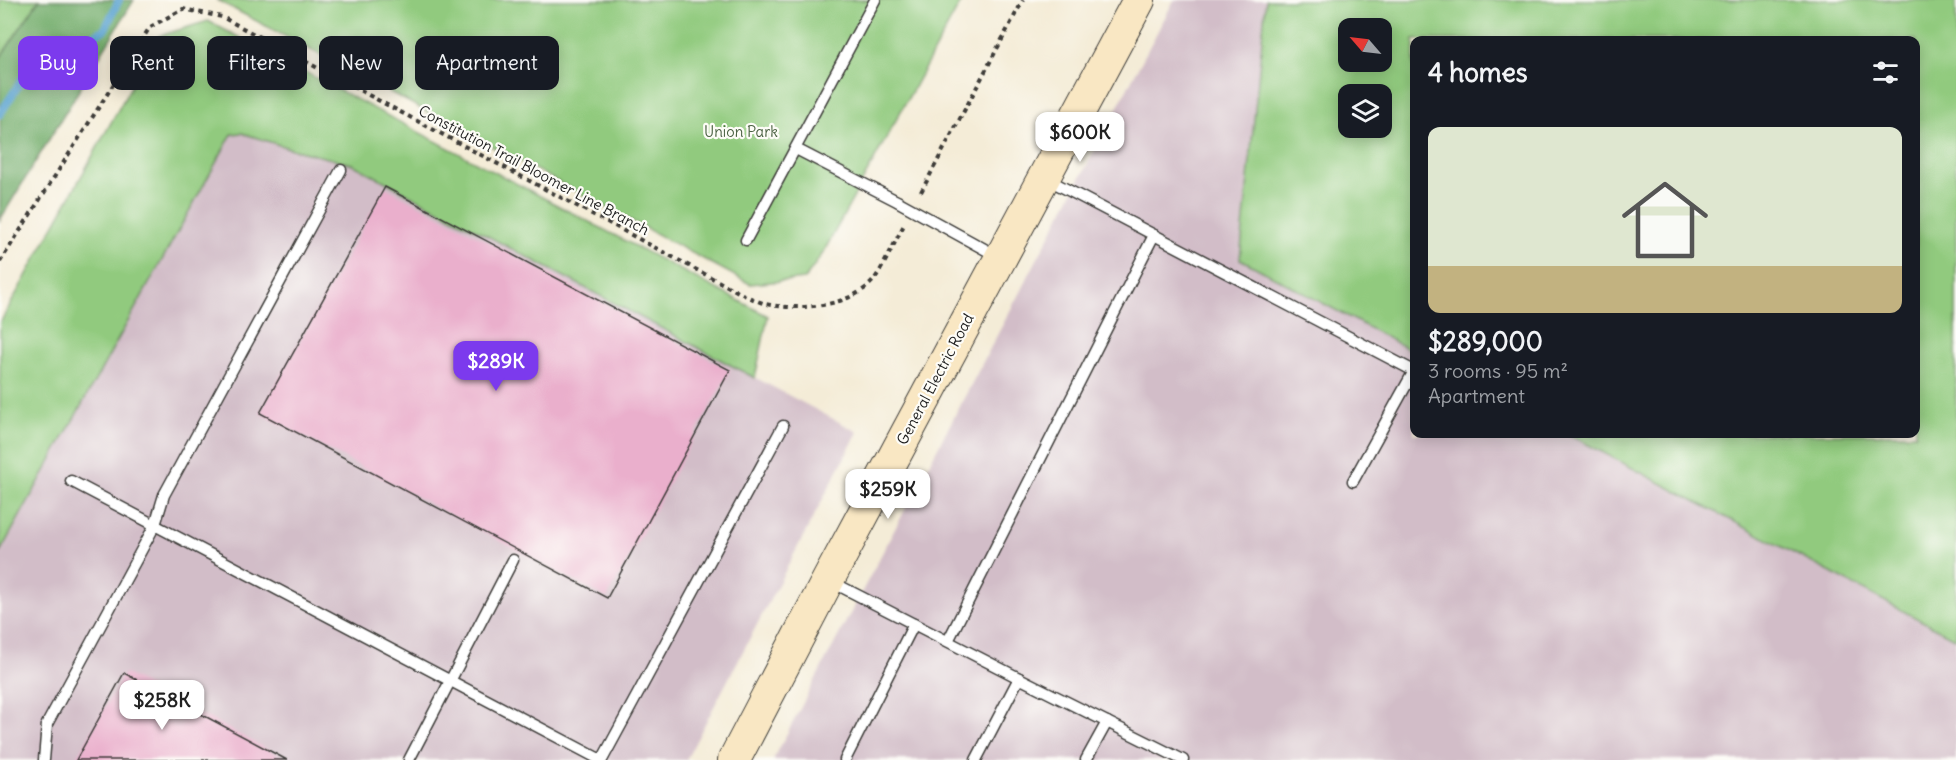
<!DOCTYPE html>
<meta charset="utf-8">
<style>
:root{--surface:#171b24;--page:#242831;--text:#f1f3f6;--muted:#9ea1a6;--accent:#7c3aed}
body{margin:0;font-family:Delius,sans-serif;background:var(--page);color:var(--text);height:100vh;display:flex;flex-direction:column;font-size:22px;white-space:nowrap}
*{box-sizing:border-box;margin:0}
p{font-size:20px;color:var(--muted)}
.icon{flex:none;width:33px;height:33px;fill:none;stroke:currentColor;stroke-width:2;stroke-linecap:round;stroke-linejoin:round}
.map{position:relative;flex:1;overflow:hidden}
.details{position:absolute;left:1410px;top:36px;width:510px;height:402px;display:flex;flex-direction:column;background:var(--surface);border-radius:12px;box-shadow:0 3px 15px #0003}
.details>*{flex:none}
.banner{position:absolute;left:18px;top:36px;width:570px;height:54px;display:flex;gap:12px}
.needle{width:39px;rotate:298deg}
.tools{position:absolute;left:1338px;top:18px;display:grid;gap:12px}
.tools a{display:grid;place-items:center;width:54px;height:54px;border-radius:12px;background:var(--surface);box-shadow:0 3px 15px #0003;font-size:30px}
.price{position:absolute;translate:-50% -51px;padding:0 14px;border-radius:12px;background:#fff;color:#222;font-size:20px;line-height:39px;filter:drop-shadow(0 2px 3px #0008)}
.price::after{content:'';position:absolute;left:50%;top:36px;width:18px;height:14px;margin-left:-9px;background:inherit;clip-path:polygon(0 0,100% 0,50% 100%)}
.price.on{background:var(--accent);color:#fff}
ul{padding:0;list-style:none}
li{display:grid;align-content:center;gap:12px;height:318px;padding:0 18px}
li span{display:grid;place-items:center;height:186px;border-radius:12px;color:#555}
li>.icon{margin-inline-start:auto}
span .icon{width:108px;height:108px;fill:#fffc;stroke-width:1}
li b{font-size:26px}
h2{display:flex;justify-content:space-between;align-items:center;height:72px;padding:0 18px;font-size:26px}
.tag{padding:0 21px;border-radius:12px;background:var(--surface);box-shadow:0 3px 15px #0003;font-size:21px;line-height:54px}
.tag.on{background:var(--accent);color:#fff}
.map>svg:first-child{display:block}
.industrial{fill:#d2bdc8}
.green{fill:#91ca7e;stroke:#56734d;stroke-width:1.5;fill-rule:evenodd}
.forest{fill:#74ae6d;stroke:#486544;stroke-width:1.5}
.lines{fill:none;stroke-linecap:round;stroke-linejoin:round}
.stream{stroke:#58a2cf;stroke-width:8}
.building{fill:#eaafcc}
.service-casing{stroke:#3c3b38;stroke-width:13}
.secondary-casing{stroke:#3c3b38;stroke-width:34}
.path{stroke:#3c3b38;stroke-width:4;stroke-dasharray:4.5 4.5;stroke-linecap:butt}
.service{stroke:#fff;stroke-width:10}
.secondary{stroke:#f9e7c3;stroke-width:32}
.labels{text-anchor:middle;dominant-baseline:central;stroke-width:4.5;stroke-linejoin:round;paint-order:stroke}
.park-label{font-size:15px;fill:#4b6243;stroke:#fdfcf7}
.street-label{font-size:15px;fill:#1c1c1c;stroke:#fdfcf7}
</style>
<div class="map">
<svg width="1956" height="760" viewBox="0 0 1956 760">
<rect width="100%" height="100%" fill="#fdfcf7"/>
<filter id="ink" filterUnits="userSpaceOnUse"><feTurbulence type="fractalNoise" baseFrequency=".0167" numOctaves="2"/><feDisplacementMap in="SourceGraphic" scale="12" xChannelSelector="R" yChannelSelector="G"/><feConvolveMatrix kernelMatrix="1 2 1 2 8 2 1 2 1" color-interpolation-filters="sRGB"/></filter>
<filter id="wash" filterUnits="userSpaceOnUse"><feTurbulence type="fractalNoise" baseFrequency=".008" numOctaves="4" result="noise"/><feDisplacementMap in="SourceGraphic" scale="24" xChannelSelector="R" yChannelSelector="G"/><feGaussianBlur stdDeviation="1.35" result="paint"/><feColorMatrix in="noise" values="0 0 0 0 0 0 0 0 0 0 0 0 0 0 0 0 0 1.4 0 .05"/><feComposite in="paint" operator="in"/></filter>
<g filter="url(#wash)">
<rect width="100%" height="100%" fill="#f4ecd7"/>
<g class="industrial">
<path d="M 1174,0 L 1266,0 L 1240,259 L 1414,352 L 1414,434 L 1568,434 L 1956,639 L 1956,760 L 773,760 Z"/>
<path d="M 242,133 L 295,150 L 352,164 L 858,432 L 686,760 L 0,760 L 0,552 L 232,134 Z"/>
</g>
<g class="green">
<path d="M 0,0 L 39,0 L 0,58 Z"/>
<path d="M 217,0 L 962,0 L 823,253 L 805,279 L 750,284 Z"/>
<path d="M 1266,0 L 1956,0 L 1956,639 L 1568,434 L 1916,434 L 1916,40 L 1414,40 L 1414,352 L 1240,259 ZM 1348,28 L 1382,28 L 1382,62 L 1348,62 ZM 1348,94 L 1382,94 L 1382,128 L 1348,128 Z"/>
<path d="M 208,21 L 768,316 L 755,378 L 352,164 L 295,150 L 242,133 L 232,134 L 0,552 L 0,323 L 159,36 Z"/>
</g>
<path class="forest" d="M 39,0 L 134,0 L 0,220 L 0,58 Z"/>
<g class="lines">
<path class="stream" d="M 0,114 L 23,78 L 105,29 L 119,0"/>
</g>
<g id="blocks">
<g class="building">
<path d="M 385,187 L 730,370 L 607,598 L 260,413 Z"/>
<path d="M 124,673 L 287,760 L 76,760 Z"/>
</g>
</g>
</g>
<g filter="url(#ink)">
<use href="#blocks" fill-opacity="0" stroke="#3c3b38" stroke-width="1.5"/>
<g class="lines">
<defs>
<g id="service">
<path d="M 796,149 L 897,201 L 997,256"/>
<path d="M 1047,179 L 1414,371 L 1353,481"/>
<path d="M 746,240 L 875,0"/>
<path d="M 71,481 L 601,760"/>
<path d="M 830,581 L 1019,678 L 1183,760"/>
<path d="M 948,641 L 1154,235"/>
<path d="M 44,760 L 47,724 L 155,525 L 164,495 L 341,170"/>
<path d="M 409,760 L 513,560"/>
<path d="M 602,760 L 783,426"/>
<path d="M 845,760 L 914,624"/>
<path d="M 976,760 L 1019,678"/>
<path d="M 1086,760 L 1107,722"/>
</g>
<path id="secondary" d="M 734,760 L 828,580 L 1139,0"/>
</defs>
<use href="#service" class="service-casing"/>
<use href="#secondary" class="secondary-casing"/>
<g class="path">
<path d="M 921,192 L 1023,0"/>
<path d="M 0,262 L 150,27 L 183,9 L 222,17 L 744,295 C 751,298 759,302 766,304 C 797,311 849,307 872,282 C 883,269 895,241 904,225"/>
</g>
<use href="#service" class="service"/>
<use href="#secondary" class="secondary"/>
</g>
</g>
<g class="labels">
<g class="park-label">
<text x="741" y="131">Union Park</text>
</g>
<g class="street-label">
<text transform="translate(534 170) rotate(28)">Constitution Trail Bloomer Line Branch</text>
<text transform="translate(935 379) rotate(-62)">General Electric Road</text>
</g>
</g>
</svg>
<div class="tools">
<a><svg class="needle" viewBox="-14 -14 28 28"><path d="M0-13l5 13h-10z" fill="#e53935"/><path d="M0 13l5-13h-10z" fill="#9ea1a6"/></svg></a>
<a><svg class="icon" aria-label="layers" viewBox="0 0 24 24"><path d="M12 4l9 5-9 5-9-5zM3 14l9 5 9-5"/></svg></a>
</div>
<b class="price" style="left:1080px;top:163px">$600K</b>
<b class="price on" style="left:496px;top:392px">$289K</b>
<b class="price" style="left:888px;top:520px">$259K</b>
<b class="price" style="left:162px;top:731px">$258K</b>
<div class="banner">
<a class="tag on">Buy</a>
<a class="tag">Rent</a>
<a class="tag">Filters</a>
<a class="tag">New</a>
<a class="tag">Apartment</a>
</div>
<section class="details">
<h2>4 homes<svg class="icon" aria-label="filters" viewBox="0 0 24 24"><path d="M4 7h16M4 17h16"/><circle cx="9" cy="7" r="2"/><circle cx="15" cy="17" r="2"/></svg></h2>
<ul>
<li><span style="background:linear-gradient(#dfe7d0 75%,#c2b280 0)"><svg class="icon" aria-label="home" viewBox="0 0 24 24"><path d="M3 11l9-7 9 7M6 9v11h12V9"/></svg></span><div><b>$289,000</b><p>3 rooms · 95 m²</p><p>Apartment</p></div></li>
</ul>
</section>
</div>
